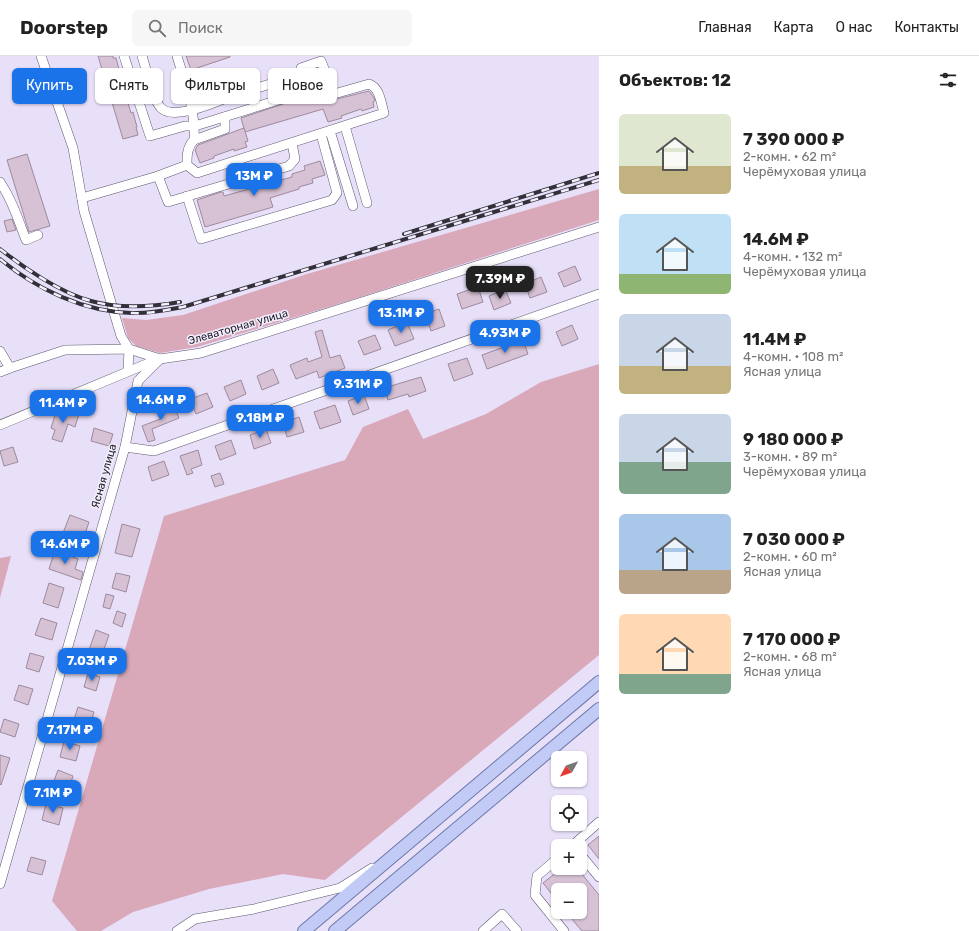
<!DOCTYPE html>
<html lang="ru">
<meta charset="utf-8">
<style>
:root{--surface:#fff;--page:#f6f6f6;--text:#222;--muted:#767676;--line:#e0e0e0;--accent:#1a73e8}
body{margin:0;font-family:Rubik,sans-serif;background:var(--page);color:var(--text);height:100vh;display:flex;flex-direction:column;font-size:15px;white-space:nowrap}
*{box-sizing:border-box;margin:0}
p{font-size:13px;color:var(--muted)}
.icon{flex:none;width:22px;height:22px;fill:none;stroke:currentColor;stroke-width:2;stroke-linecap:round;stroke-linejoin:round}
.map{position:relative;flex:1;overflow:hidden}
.panel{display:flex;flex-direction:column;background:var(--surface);width:380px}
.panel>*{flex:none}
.hud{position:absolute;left:12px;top:12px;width:380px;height:36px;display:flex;gap:8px}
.needle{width:26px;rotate:230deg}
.tools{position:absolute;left:551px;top:695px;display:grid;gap:8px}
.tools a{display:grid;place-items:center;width:36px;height:36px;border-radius:6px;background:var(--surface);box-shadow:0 1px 3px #0004;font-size:20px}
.price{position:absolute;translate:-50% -34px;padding:0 9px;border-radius:8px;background:var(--accent);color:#fff;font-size:13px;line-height:26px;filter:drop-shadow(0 1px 2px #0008)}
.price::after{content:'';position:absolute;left:50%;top:24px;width:12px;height:9px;margin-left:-6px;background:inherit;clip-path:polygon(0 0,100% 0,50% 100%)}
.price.on{background:#222;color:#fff}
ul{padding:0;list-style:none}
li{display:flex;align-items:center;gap:12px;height:100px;padding:0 20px}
li span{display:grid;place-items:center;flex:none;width:112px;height:80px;border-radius:6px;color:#555}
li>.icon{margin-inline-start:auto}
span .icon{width:48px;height:48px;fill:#fffc;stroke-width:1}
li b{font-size:17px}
h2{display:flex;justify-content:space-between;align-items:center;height:48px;padding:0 20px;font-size:17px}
.pill{padding:0 14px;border-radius:6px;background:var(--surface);box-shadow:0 1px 3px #0004;font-size:14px;line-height:36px}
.pill.on{background:var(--accent);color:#fff}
header{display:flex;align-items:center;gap:24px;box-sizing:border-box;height:56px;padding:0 20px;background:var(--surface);border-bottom:1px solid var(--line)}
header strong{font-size:19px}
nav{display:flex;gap:22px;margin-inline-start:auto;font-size:14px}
.search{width:280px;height:36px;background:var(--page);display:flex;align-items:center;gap:10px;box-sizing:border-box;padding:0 14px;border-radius:6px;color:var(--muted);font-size:15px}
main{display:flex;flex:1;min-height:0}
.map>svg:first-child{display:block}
.green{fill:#d9a9ba}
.building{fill:#d6c1d5;stroke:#9e8a9d}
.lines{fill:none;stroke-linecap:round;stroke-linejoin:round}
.minor-casing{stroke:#5f586e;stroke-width:10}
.major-casing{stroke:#6d77a9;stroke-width:14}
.minor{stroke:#fff;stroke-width:9}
.major{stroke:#c1cbf6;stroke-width:12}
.rail-casing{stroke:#33303a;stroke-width:4}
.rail{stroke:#f3eefe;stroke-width:2.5;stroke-dasharray:8;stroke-linecap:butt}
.labels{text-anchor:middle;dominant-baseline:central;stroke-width:3;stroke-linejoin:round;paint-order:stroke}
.street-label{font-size:11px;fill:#1f1c25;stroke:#f3eefe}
</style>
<header>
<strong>Doorstep</strong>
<div class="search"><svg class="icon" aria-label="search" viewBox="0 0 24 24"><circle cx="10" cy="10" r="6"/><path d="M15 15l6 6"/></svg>Поиск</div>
<nav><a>Главная</a><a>Карта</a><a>О нас</a><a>Контакты</a></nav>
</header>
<main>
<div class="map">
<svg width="599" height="875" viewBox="0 0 599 875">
<rect width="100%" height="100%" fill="#e8dff9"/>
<g class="green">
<path d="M 599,133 L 599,164 L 348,245 L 197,291 L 160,297 L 136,290 L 128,282 L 122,262 L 146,264 L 183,259 L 307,218 Z"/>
<path d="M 599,308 L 599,599 L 325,824 L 283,818 L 209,833 L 133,856 L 101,875 L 77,875 L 52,845 L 164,460 L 345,404 L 363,371 L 408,353 L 423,383 L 486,358 L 541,326 Z"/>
<path d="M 11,500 L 0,542 L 0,502 Z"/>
</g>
<g class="building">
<path d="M 98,0 L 113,0 L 113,2 L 116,2 L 120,17 L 118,17 L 122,30 L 124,29 L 129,44 L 127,44 L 131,57 L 133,56 L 137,71 L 136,71 L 138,79 L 123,83 Z"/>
<path d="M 186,0 L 230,0 L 230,1 L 191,14 Z"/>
<path d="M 318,13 L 329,45 L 369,35 L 374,42 L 375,45 L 373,46 L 374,51 L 362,55 L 361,53 L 341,60 L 342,62 L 328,66 L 323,53 L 245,76 L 241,62 L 316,37 L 312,23 L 308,24 L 306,17 Z"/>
<path d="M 244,72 L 248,85 L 245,86 L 247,91 L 234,95 L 234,93 L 214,100 L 214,102 L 200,107 L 195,94 L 198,89 Z"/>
<path d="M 27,98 L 50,170 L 29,176 L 7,104 Z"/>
<path d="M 320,105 L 325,119 L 312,123 L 313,127 L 299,131 L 299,133 L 270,142 L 273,151 L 205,171 L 197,144 L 221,136 L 223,136 L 224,140 L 292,121 L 292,118 L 305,114 L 304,110 Z"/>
<path d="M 12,163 L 16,174 L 7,176 L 4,165 Z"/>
<path d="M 575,210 L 581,224 L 564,231 L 558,217 Z"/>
<path d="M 541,221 L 547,236 L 530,242 L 525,228 Z"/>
<path d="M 478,231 L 483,246 L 462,253 L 457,238 Z"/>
<path d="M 505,233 L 511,247 L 494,254 L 489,240 Z"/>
<path d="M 439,253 L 445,270 L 431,275 L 425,258 Z"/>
<path d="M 407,266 L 414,283 L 395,290 L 388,274 Z"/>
<path d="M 572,269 L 578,283 L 562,290 L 556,276 Z"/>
<path d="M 322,274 L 330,302 L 340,299 L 345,312 L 319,322 L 317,315 L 296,323 L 290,309 L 307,302 L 308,306 L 322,301 L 315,276 Z"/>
<path d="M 375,279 L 381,293 L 364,299 L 358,285 Z"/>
<path d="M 523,284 L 528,298 L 487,313 L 482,299 Z"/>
<path d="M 467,302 L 473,318 L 454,325 L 448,308 Z"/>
<path d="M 273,313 L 279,327 L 262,334 L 257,320 Z"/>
<path d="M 421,321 L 426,335 L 409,341 L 408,338 L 388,344 L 384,332 Z"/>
<path d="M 241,324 L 246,338 L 230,345 L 224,331 Z"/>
<path d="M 207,337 L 213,351 L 196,358 L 190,343 Z"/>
<path d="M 364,339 L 369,353 L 353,359 L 348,345 Z"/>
<path d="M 173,348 L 179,362 L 152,373 L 155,384 L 148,386 L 142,370 L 160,363 L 157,355 Z"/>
<path d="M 335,349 L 341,366 L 320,373 L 314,356 Z"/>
<path d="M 62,353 L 79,358 L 75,371 L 68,368 L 62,386 L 52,383 L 55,374 L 51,372 L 56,356 L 61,357 Z"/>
<path d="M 299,361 L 304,376 L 287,381 L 283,367 Z"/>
<path d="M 94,372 L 113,378 L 109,390 L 91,385 Z"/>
<path d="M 266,373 L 271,387 L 254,393 L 250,379 Z"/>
<path d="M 231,384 L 236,398 L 220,404 L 215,390 Z"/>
<path d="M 13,391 L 18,406 L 4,410 L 0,395 Z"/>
<path d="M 198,394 L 202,409 L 191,413 L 193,417 L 187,419 L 180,400 Z"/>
<path d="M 164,405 L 169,419 L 152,425 L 148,411 Z"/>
<path d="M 220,417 L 224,428 L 215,431 L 211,420 Z"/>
<path d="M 70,459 L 89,466 L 83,484 L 63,477 Z"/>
<path d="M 122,468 L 140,473 L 132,501 L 115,497 Z"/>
<path d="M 55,494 L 78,503 L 75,513 L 83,516 L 81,524 L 49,513 Z"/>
<path d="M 116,517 L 130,520 L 126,536 L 112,532 Z"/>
<path d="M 49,527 L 64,532 L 58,552 L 43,547 Z"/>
<path d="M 106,538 L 114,540 L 110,553 L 103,551 Z"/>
<path d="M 117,555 L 126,558 L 122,571 L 113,567 Z"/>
<path d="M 41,562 L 57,567 L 52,584 L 35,579 Z"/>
<path d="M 96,574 L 109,579 L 102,599 L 89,594 Z"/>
<path d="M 30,597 L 44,601 L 39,616 L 26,612 Z"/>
<path d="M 88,617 L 100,621 L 96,635 L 84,631 Z"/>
<path d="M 19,629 L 33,633 L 28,649 L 14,644 Z"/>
<path d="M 78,651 L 94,656 L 88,675 L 72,670 Z"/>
<path d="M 4,663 L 19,668 L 15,681 L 0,676 Z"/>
<path d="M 64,685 L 80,690 L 76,705 L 60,701 Z"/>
<path d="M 0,699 L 10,702 L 1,729 L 0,728 Z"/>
<path d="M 58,714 L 73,720 L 67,738 L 51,733 Z"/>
<path d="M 46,748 L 63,752 L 59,769 L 42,764 Z"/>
<path d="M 599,780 L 599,803 L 588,789 Z"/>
<path d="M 31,801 L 46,805 L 42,819 L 27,815 Z"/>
<path d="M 562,812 L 577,812 L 599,839 L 599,875 L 582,875 L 566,856 L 580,856 L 580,834 L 558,834 L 558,846 L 543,827 Z"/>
</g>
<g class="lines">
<defs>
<g id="minor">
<path d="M 41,0 L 73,92 L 84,155 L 121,280 L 129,293 L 160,303 L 201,297 L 599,171"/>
<path d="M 124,0 L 150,80 L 185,70 L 195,70 L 291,40 C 306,30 296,25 301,12 L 321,5 L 334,38 L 369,28 C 380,32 381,47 384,57 L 197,117 L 187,109 C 187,99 187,91 194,84 C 196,55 185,27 177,0"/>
<path d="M 142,0 C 146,12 153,44 161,52 C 174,65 216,46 231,40"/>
<path d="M 238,38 L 299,19"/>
<path d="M 345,70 L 367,147"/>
<path d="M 330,75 L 353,150"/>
<path d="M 194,84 L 225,73 L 225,61"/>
<path d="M 158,120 L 168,146 L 289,110 L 295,103 L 292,87"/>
<path d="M 0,126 C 12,144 18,163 26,184 L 38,179"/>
<path d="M 187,140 L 201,183 L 332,144 L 337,137 L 321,78"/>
<path d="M 82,142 L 158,120 L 187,109"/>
<path d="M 0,295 L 10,312 L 65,294 L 129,293 L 128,315"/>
<path d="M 0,316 L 10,312"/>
<path d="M 0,369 L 156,304"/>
<path d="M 125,391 L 154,395 L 599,238"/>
<path d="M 572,790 L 599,766"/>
<path d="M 580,798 L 599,821"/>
<path d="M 558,802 L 537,820 L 535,839 L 564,875"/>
<path d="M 0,828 L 125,391 L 138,325 L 160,303"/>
<path d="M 177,875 L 195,863 L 254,853 L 340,832 L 372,812"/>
<path d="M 483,875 L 502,858 L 517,875"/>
</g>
<g id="major">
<path d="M 304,875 L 599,626"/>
<path d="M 335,875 L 599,653"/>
</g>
</defs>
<use href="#minor" class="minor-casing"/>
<use href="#major" class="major-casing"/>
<use href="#minor" class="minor"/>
<use href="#major" class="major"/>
<defs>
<g id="rail">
<path d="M 404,178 L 599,117"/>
<path d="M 0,193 C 24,212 61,237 91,245 C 119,253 151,251 180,246"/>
<path d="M 0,203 C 36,233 84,256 132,257 C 149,258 167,254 183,251 L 599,124"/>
</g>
</defs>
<use href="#rail" class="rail-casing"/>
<use href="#rail" class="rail"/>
</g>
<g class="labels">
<g class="street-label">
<text transform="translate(238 271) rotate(-16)">Элеваторная улица</text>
<text transform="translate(104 420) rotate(-74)">Ясная улица</text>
</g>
</g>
</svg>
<div class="tools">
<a><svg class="needle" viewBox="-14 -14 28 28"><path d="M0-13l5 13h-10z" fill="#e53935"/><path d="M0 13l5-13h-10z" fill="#767676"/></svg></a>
<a><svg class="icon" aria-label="locate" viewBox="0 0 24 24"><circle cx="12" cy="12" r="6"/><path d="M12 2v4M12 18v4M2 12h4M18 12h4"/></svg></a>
<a>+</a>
<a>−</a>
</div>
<b class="price" style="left:254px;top:141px">13M ₽</b>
<b class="price on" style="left:500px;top:244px">7.39M ₽</b>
<b class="price" style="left:401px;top:278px">13.1M ₽</b>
<b class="price" style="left:505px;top:298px">4.93M ₽</b>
<b class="price" style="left:358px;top:349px">9.31M ₽</b>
<b class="price" style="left:161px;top:365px">14.6M ₽</b>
<b class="price" style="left:63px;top:368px">11.4M ₽</b>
<b class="price" style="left:260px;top:383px">9.18M ₽</b>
<b class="price" style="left:65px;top:509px">14.6M ₽</b>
<b class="price" style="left:92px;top:626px">7.03M ₽</b>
<b class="price" style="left:70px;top:695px">7.17M ₽</b>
<b class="price" style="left:53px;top:758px">7.1M ₽</b>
<div class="hud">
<a class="pill on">Купить</a>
<a class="pill">Снять</a>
<a class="pill">Фильтры</a>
<a class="pill">Новое</a>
</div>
</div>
<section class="panel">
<h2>Объектов: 12<svg class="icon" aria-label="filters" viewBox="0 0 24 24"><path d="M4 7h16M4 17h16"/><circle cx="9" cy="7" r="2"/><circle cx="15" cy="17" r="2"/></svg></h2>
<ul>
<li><span style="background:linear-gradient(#dfe7d0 65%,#c2b280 0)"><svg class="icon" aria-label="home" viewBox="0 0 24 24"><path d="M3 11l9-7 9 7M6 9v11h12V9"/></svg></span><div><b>7 390 000 ₽</b><p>2-комн. · 62 m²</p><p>Черёмуховая улица</p></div></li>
<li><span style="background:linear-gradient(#bfe0f5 75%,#8fb573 0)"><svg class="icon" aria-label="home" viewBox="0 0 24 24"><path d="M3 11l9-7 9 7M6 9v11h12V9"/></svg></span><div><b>14.6M ₽</b><p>4-комн. · 132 m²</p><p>Черёмуховая улица</p></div></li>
<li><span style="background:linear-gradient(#c9d6e8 65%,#c2b280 0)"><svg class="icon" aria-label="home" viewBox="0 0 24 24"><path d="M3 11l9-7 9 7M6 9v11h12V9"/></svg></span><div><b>11.4M ₽</b><p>4-комн. · 108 m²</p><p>Ясная улица</p></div></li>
<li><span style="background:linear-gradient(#c9d6e8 60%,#7fa58c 0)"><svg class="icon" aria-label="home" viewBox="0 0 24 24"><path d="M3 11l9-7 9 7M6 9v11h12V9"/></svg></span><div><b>9 180 000 ₽</b><p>3-комн. · 89 m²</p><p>Черёмуховая улица</p></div></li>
<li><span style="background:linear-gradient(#a9c7e8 70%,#b9a48a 0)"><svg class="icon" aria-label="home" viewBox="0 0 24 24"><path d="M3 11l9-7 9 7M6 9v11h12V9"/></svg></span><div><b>7 030 000 ₽</b><p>2-комн. · 60 m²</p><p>Ясная улица</p></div></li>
<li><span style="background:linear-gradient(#ffd9b3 75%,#7fa58c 0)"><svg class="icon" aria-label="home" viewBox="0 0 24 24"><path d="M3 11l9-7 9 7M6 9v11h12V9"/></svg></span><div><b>7 170 000 ₽</b><p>2-комн. · 68 m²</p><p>Ясная улица</p></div></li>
</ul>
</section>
</main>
